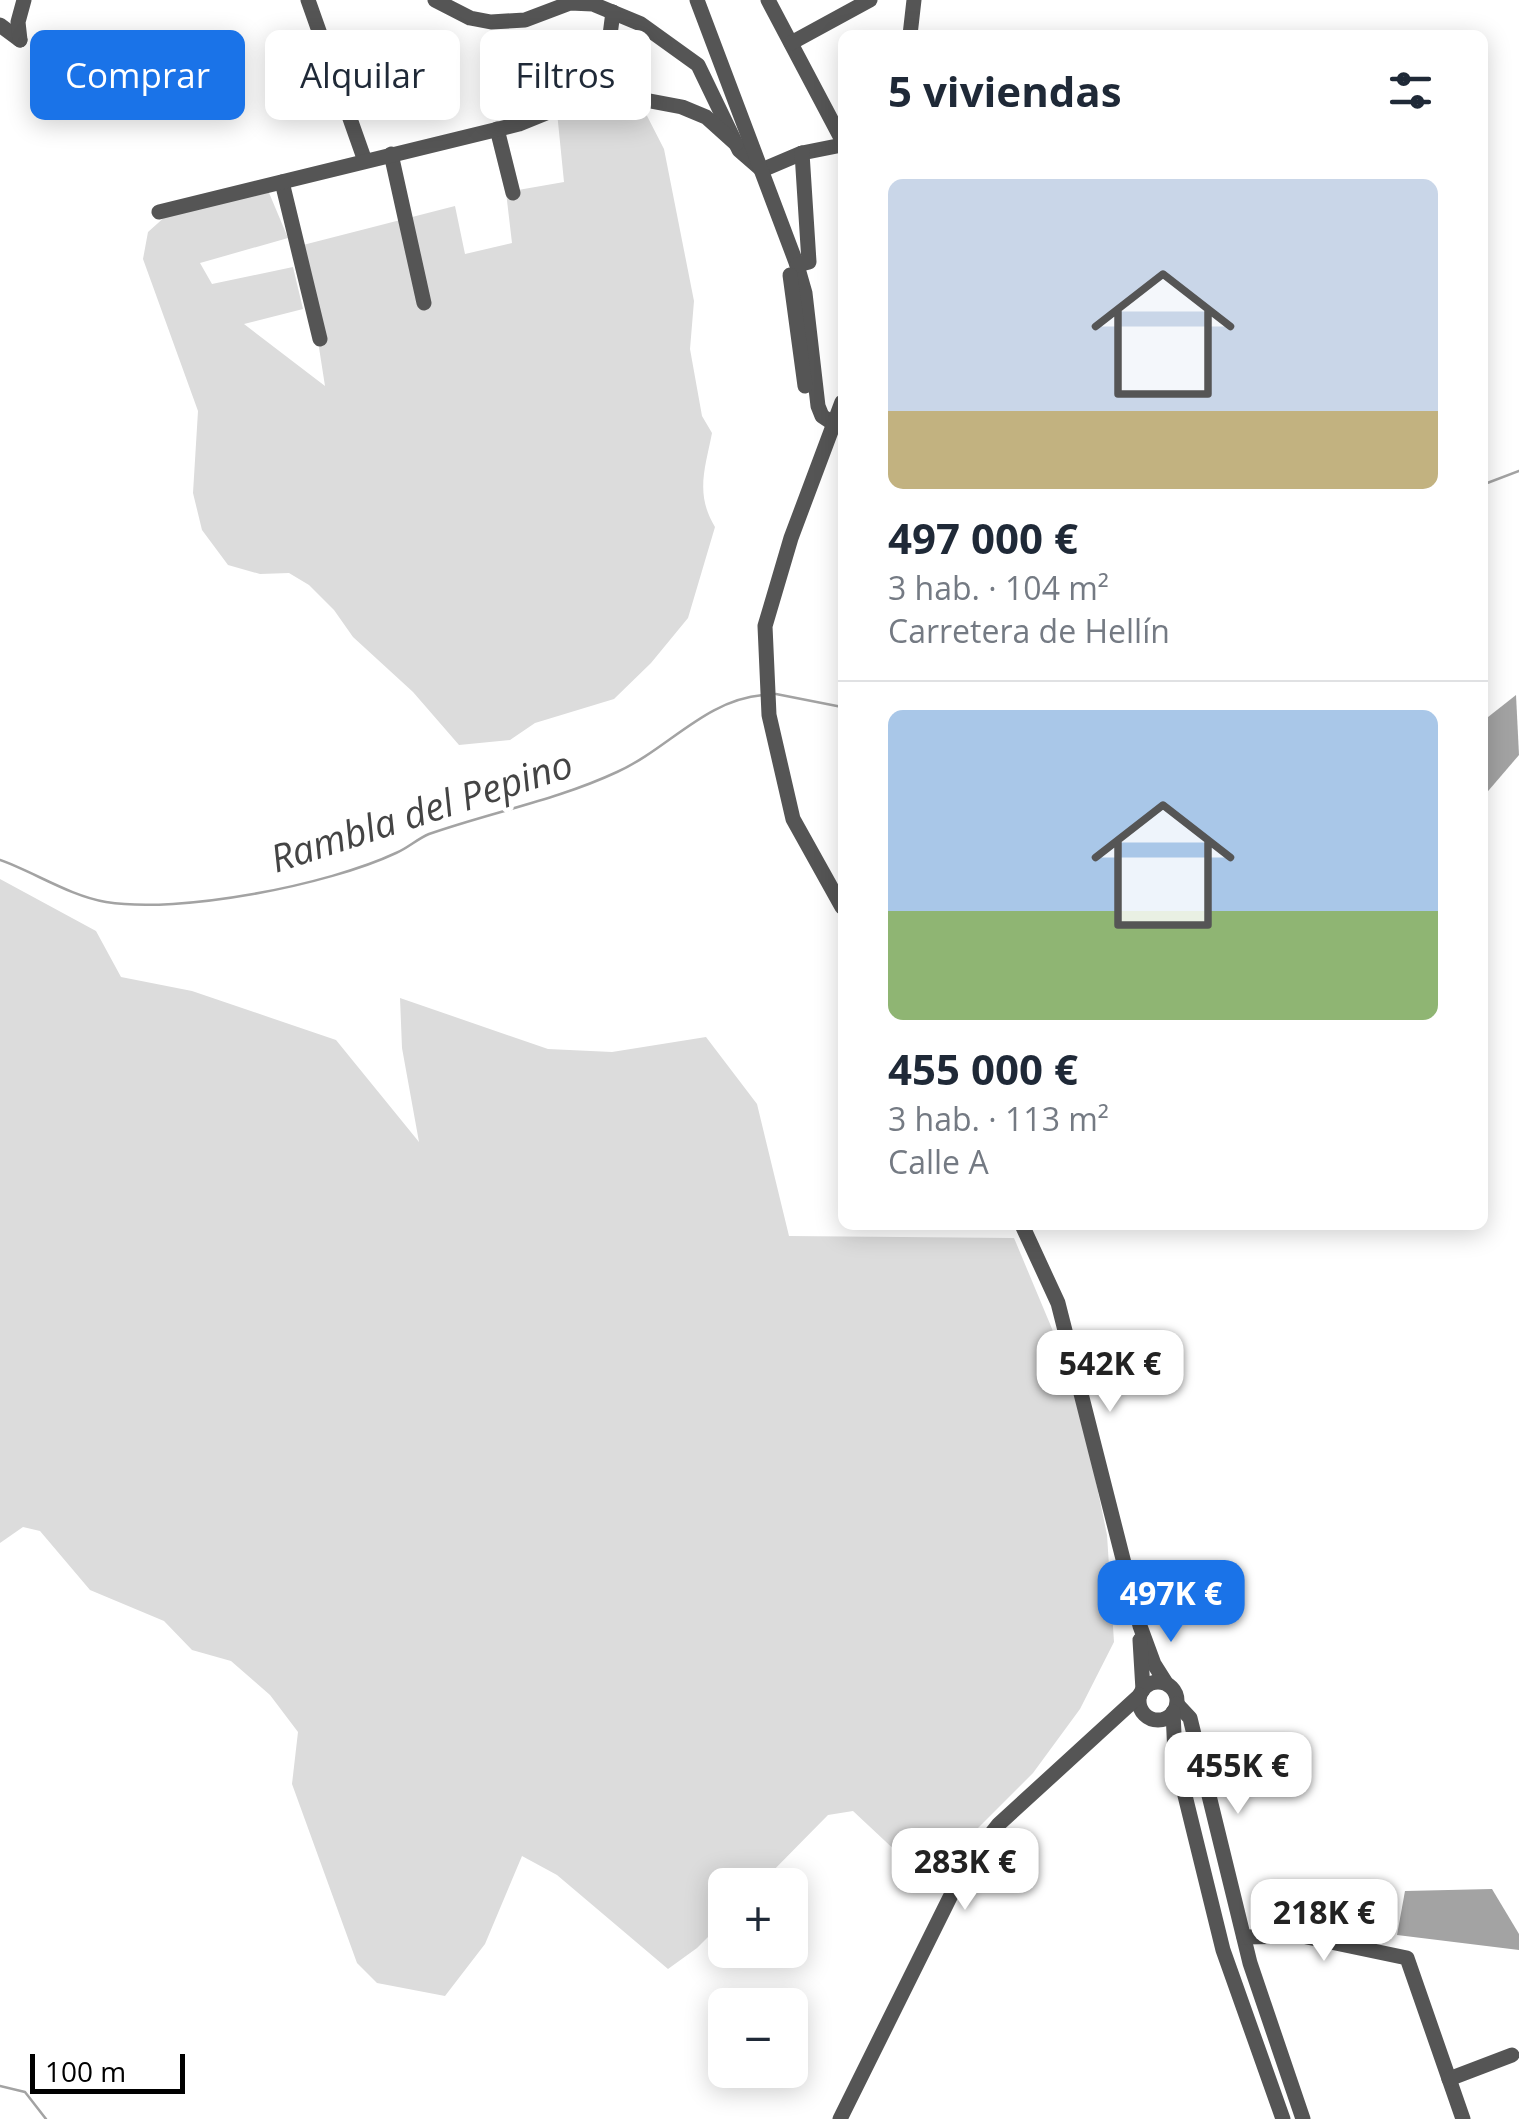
<!DOCTYPE html>
<html lang="es">
<meta charset="utf-8">
<style>
:root{--surface:#fff;--page:#f6f6f7;--text:#1f2937;--muted:#747a83;--line:#e0e1e3;--accent:#1a73e8}
body{margin:0;font-family:"Open Sans",sans-serif;background:var(--page);color:var(--text);height:100vh;display:flex;flex-direction:column;font-size:38px;white-space:nowrap}
*{box-sizing:border-box;margin:0}
p{font-size:32px;color:var(--muted)}
.icon{flex:none;width:55px;height:55px;fill:none;stroke:currentColor;stroke-width:2;stroke-linecap:round;stroke-linejoin:round}
.map{position:relative;flex:1;overflow:hidden}
.drawer{position:absolute;left:838px;top:30px;width:650px;height:1200px;display:flex;flex-direction:column;background:var(--surface);border-radius:15px;box-shadow:0 5px 25px #0003}
.drawer>*{flex:none}
.hud{position:absolute;left:30px;top:30px;width:658px;height:90px;display:flex;gap:20px}
.tools{position:absolute;left:708px;top:1868px;display:grid;gap:20px}
.tools a{display:grid;place-items:center;width:100px;height:100px;border-radius:15px;background:var(--surface);box-shadow:0 5px 25px #0003;font-size:50px}
.scale{position:absolute;left:30px;bottom:25px;width:155px;box-sizing:border-box;padding-left:10px;border:5px solid #000;border-top:0;font-size:28px;line-height:35px;white-space:nowrap;color:#000;-webkit-text-stroke:8px #fff;paint-order:stroke}
.price{position:absolute;translate:-50% -85px;padding:0 22px;border-radius:20px;background:#fff;color:#222;font-size:32px;line-height:65px;filter:drop-shadow(0 2px 5px #0008)}
.price::after{content:'';position:absolute;left:50%;top:60px;width:30px;height:22px;margin-left:-15px;background:inherit;clip-path:polygon(0 0,100% 0,50% 100%)}
.price.selected{background:var(--accent);color:#fff}
ul{padding:0;list-style:none}
li{display:grid;align-content:center;gap:20px;height:530px;padding:0 50px}
li+li{border-top:2px solid var(--line)}
li span{display:grid;place-items:center;height:310px;border-radius:15px;color:#555}
li>.icon{margin-inline-start:auto}
span .icon{width:180px;height:180px;fill:#fffc;stroke-width:1}
li b{font-size:42px}
h2{display:flex;justify-content:space-between;align-items:center;height:120px;padding:0 50px;font-size:42px}
.pill{padding:0 35px;border-radius:15px;background:var(--surface);box-shadow:0 5px 25px #0003;font-size:35px;line-height:90px}
.pill.selected{background:var(--accent);color:#fff}
.map>svg:first-child{display:block}
.green{fill:#dcdcdc}
.water{fill:#a3a3a3}
.lines{fill:none;stroke-linecap:round;stroke-linejoin:round}
.stream{stroke:#a3a3a3;stroke-width:2.5}
.minor{stroke:#555;stroke-width:15}
.labels{text-anchor:middle;dominant-baseline:central;stroke-width:9;stroke-linejoin:round;paint-order:stroke}
.water-label{font-size:38px;font-style:italic;fill:#444;stroke:#fff}
</style>
<div class="map">
<svg width="1519" height="2119" viewBox="0 0 1519 2119">
<rect width="100%" height="100%" fill="#fff"/>
<g class="green">
<path d="M 614,102 L 644,110 L 664,149 L 694,301 L 690,349 L 702,416 L 712,433 C 705,469 695,494 715,527 L 688,618 L 651,663 L 614,699 L 535,723 L 510,740 L 459,745 L 413,692 L 353,637 L 334,610 L 309,585 L 289,573 L 260,574 L 228,565 L 202,530 L 193,493 L 198,411 L 143,259 L 148,232 L 167,215 L 267,188 L 288,238 L 200,263 L 212,284 L 293,267 L 303,309 L 244,324 L 325,386 L 303,245 L 455,206 L 465,254 L 512,243 L 506,192 L 564,182 L 557,112 Z"/>
<path d="M 0,879 L 96,931 L 121,977 L 192,991 L 336,1040 L 419,1142 L 402,1048 L 400,998 L 548,1049 L 612,1052 L 706,1037 L 757,1104 L 789,1236 L 1014,1238 L 1076,1386 L 1107,1535 L 1114,1642 L 1080,1709 L 1033,1773 L 951,1855 L 900,1855 L 853,1811 L 828,1815 L 759,1885 L 725,1885 L 725,1920 L 697,1948 L 668,1969 L 557,1875 L 522,1856 L 485,1944 L 445,1996 L 377,1983 L 357,1963 L 292,1784 L 298,1732 L 270,1695 L 231,1661 L 192,1650 L 164,1621 L 90,1590 L 40,1531 L 23,1527 L 0,1543 Z"/>
</g>
<g class="water">
<path d="M 1516,695 L 1519,755 L 1483,797 L 1483,721 Z"/>
<path d="M 1492,1889 L 1519,1934 L 1519,1950 L 1397,1935 L 1405,1891 Z"/>
</g>
<g class="lines">
<g class="stream">
<path d="M 1482,485 L 1519,471"/>
<path d="M 776,694 L 842,707"/>
<path d="M 0,860 C 34,872 70,896 106,902 C 180,914 328,885 396,853 C 408,848 417,839 429,834 C 492,812 557,800 617,772 C 668,749 705,700 763,695"/>
<path d="M 0,2086 L 25,2092 L 46,2119"/>
</g>
<g class="minor">
<path d="M 308,0 L 365,161"/>
<path d="M 435,0 L 470,18 L 491,22 L 525,20 L 570,3 L 593,4 L 641,24 L 698,65 L 739,150 L 762,170 L 802,153 L 842,145"/>
<path d="M 697,0 L 797,265 L 805,293 L 818,406 L 822,416 L 834,424"/>
<path d="M 768,0 L 842,140"/>
<path d="M 0,25 L 20,40"/>
<path d="M 910,35 L 914,0"/>
<path d="M 20,40 L 18,22 L 24,0"/>
<path d="M 791,43 L 870,0"/>
<path d="M 607,58 L 613,12"/>
<path d="M 497,129 L 513,193"/>
<path d="M 391,154 L 424,303"/>
<path d="M 282,182 L 320,339"/>
<path d="M 159,212 L 519,124 L 583,98 L 613,94 L 682,107 L 706,117 L 736,144"/>
<path d="M 797,265 L 809,262 L 802,153"/>
<path d="M 790,275 L 805,386"/>
<path d="M 842,402 L 791,538 L 765,626 L 769,715 L 793,819 L 842,907"/>
<path d="M 1022,1225 L 1058,1303 L 1140,1626 L 1154,1664 L 1166,1683"/>
<path d="M 1140,1640 L 1143,1690"/>
<circle cx="1158" cy="1701" r="19"/>
<path d="M 1177,1704 L 1190,1718 L 1250,1963 L 1303,2119"/>
<path d="M 1173,1712 L 1175,1755 L 1223,1950 L 1283,2119"/>
<path d="M 1244,1937 L 1302,1936 L 1407,1958 L 1463,2119"/>
<path d="M 1449,2079 L 1512,2055"/>
<path d="M 840,2119 L 965,1867 L 999,1824 L 1140,1695"/>
</g>
</g>
<g class="labels">
<g class="water-label">
<text transform="translate(421 810) rotate(-18)">Rambla del Pepino</text>
</g>
</g>
</svg>
<div class="tools">
<a>+</a>
<a>−</a>
</div>
<div class="scale">100 m</div>
<b class="price" style="left:1110px;top:1415px">542K €</b>
<b class="price selected" style="left:1171px;top:1645px">497K €</b>
<b class="price" style="left:1238px;top:1817px">455K €</b>
<b class="price" style="left:965px;top:1913px">283K €</b>
<b class="price" style="left:1324px;top:1964px">218K €</b>
<div class="hud">
<a class="pill selected">Comprar</a>
<a class="pill">Alquilar</a>
<a class="pill">Filtros</a>
</div>
<section class="drawer">
<h2>5 viviendas<svg class="icon" aria-label="filters" viewBox="0 0 24 24"><path d="M4 7h16M4 17h16"/><circle cx="9" cy="7" r="2"/><circle cx="15" cy="17" r="2"/></svg></h2>
<ul>
<li><span style="background:linear-gradient(#c9d6e8 75%,#c2b280 0)"><svg class="icon" aria-label="home" viewBox="0 0 24 24"><path d="M3 11l9-7 9 7M6 9v11h12V9"/></svg></span><div><b>497 000 €</b><p>3 hab. · 104 m²</p><p>Carretera de Hellín</p></div></li>
<li><span style="background:linear-gradient(#a9c7e8 65%,#8fb573 0)"><svg class="icon" aria-label="home" viewBox="0 0 24 24"><path d="M3 11l9-7 9 7M6 9v11h12V9"/></svg></span><div><b>455 000 €</b><p>3 hab. · 113 m²</p><p>Calle A</p></div></li>
</ul>
</section>
</div>
